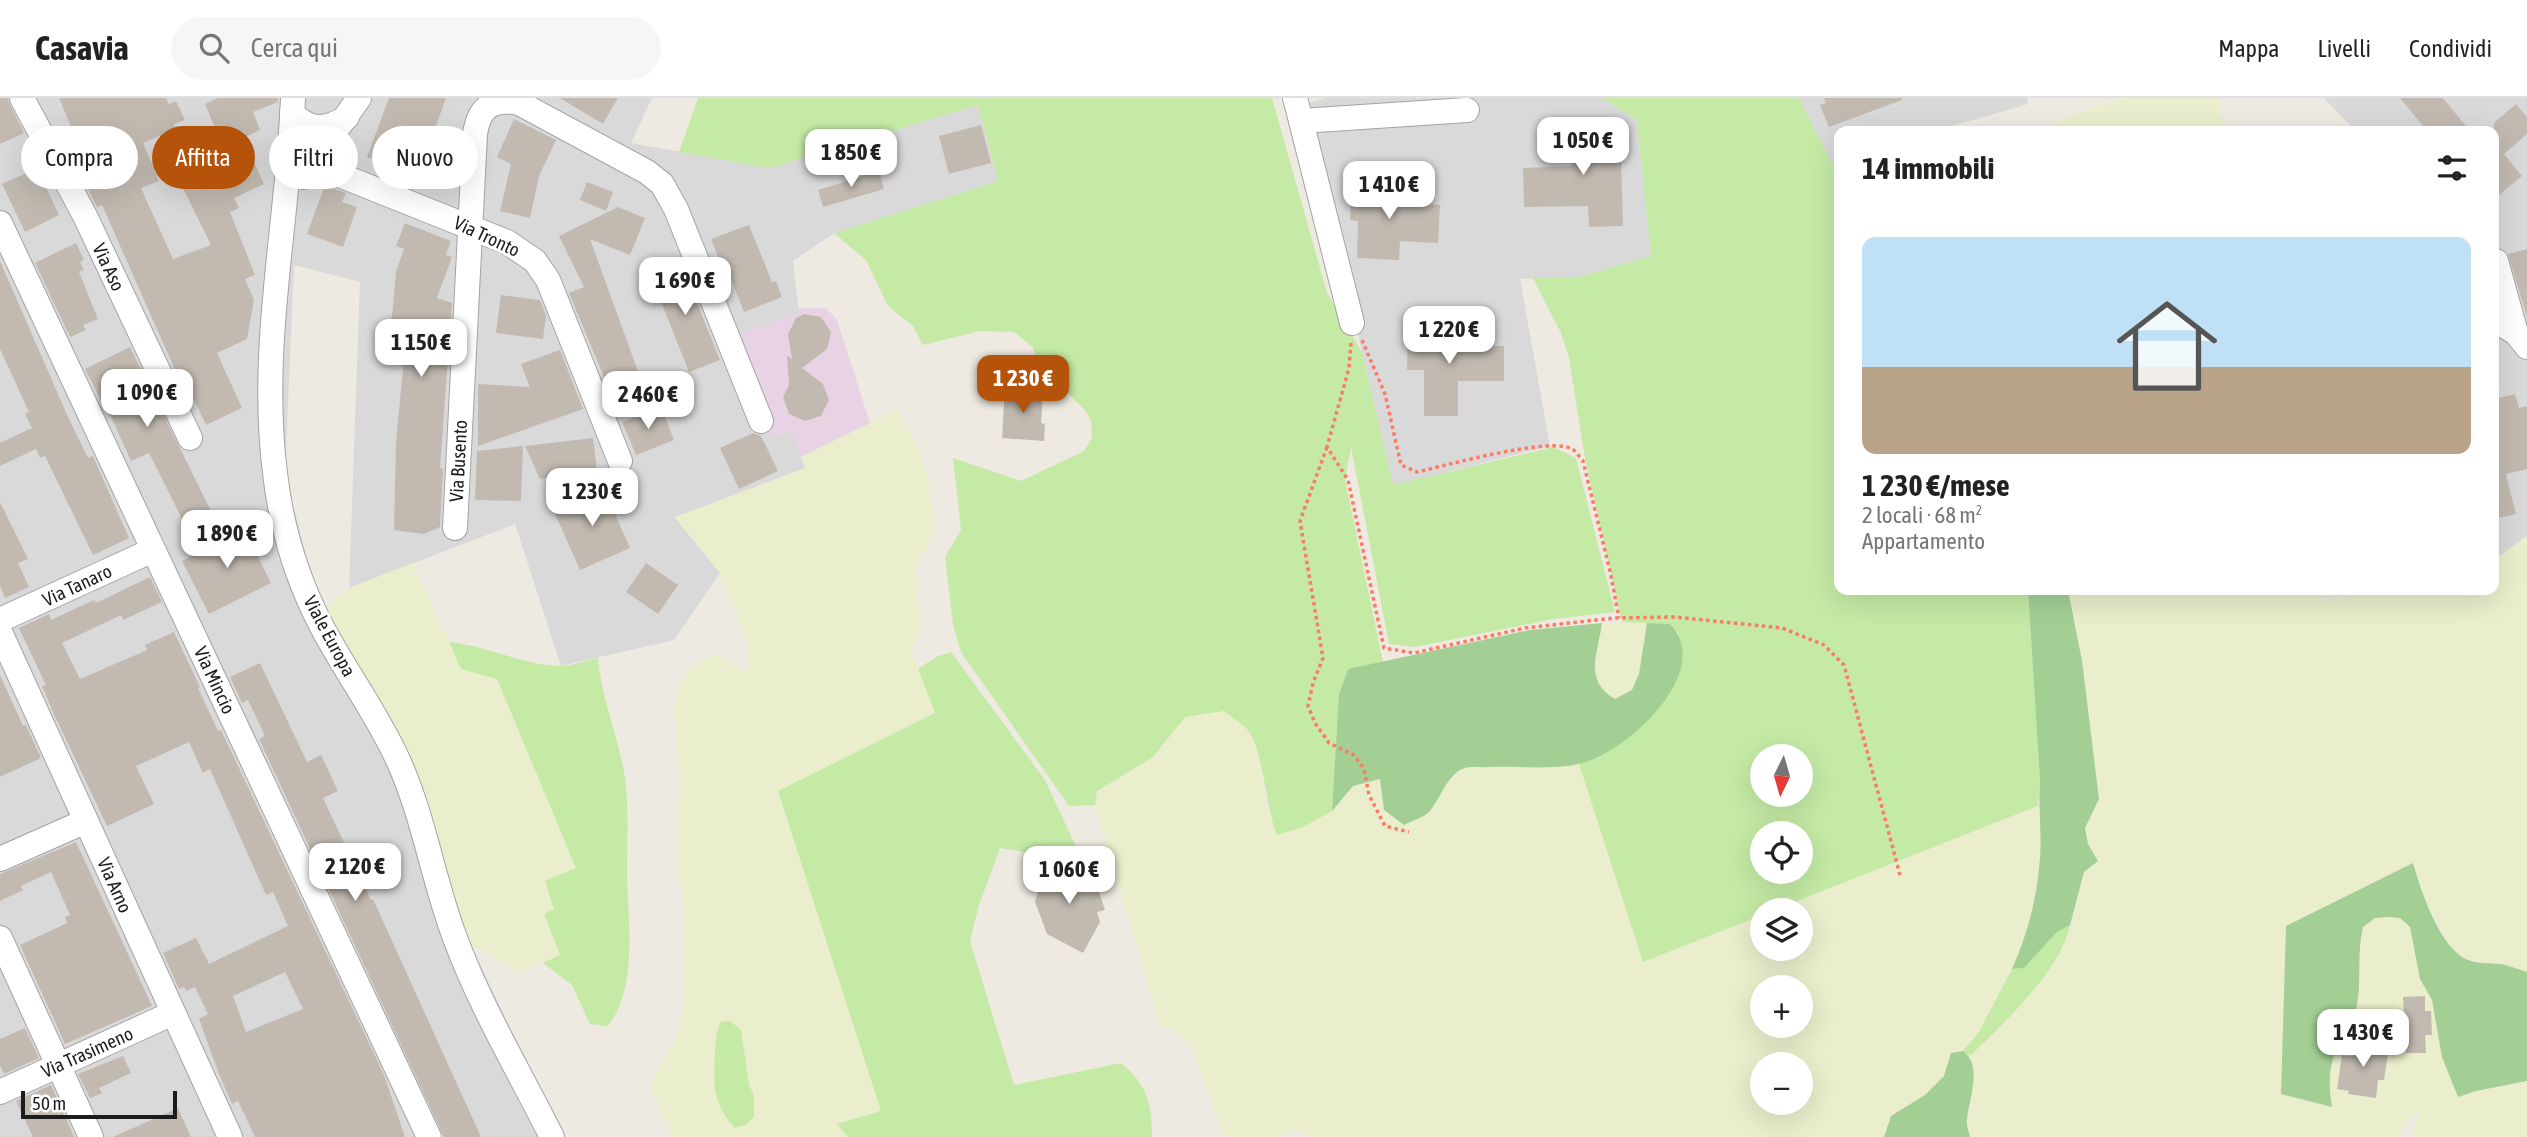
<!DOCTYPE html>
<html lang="it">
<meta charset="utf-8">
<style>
:root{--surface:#fff;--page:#f6f6f6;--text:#222;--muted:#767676;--line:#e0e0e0;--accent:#b45309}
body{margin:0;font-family:"Asap Condensed",sans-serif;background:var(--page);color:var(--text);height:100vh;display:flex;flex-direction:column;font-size:26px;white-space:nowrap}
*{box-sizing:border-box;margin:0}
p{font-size:23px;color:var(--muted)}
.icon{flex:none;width:38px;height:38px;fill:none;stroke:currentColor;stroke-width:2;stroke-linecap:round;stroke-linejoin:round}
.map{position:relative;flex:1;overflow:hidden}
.panel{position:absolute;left:1834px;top:28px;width:665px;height:469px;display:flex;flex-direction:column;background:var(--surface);border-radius:14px;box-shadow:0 7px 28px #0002}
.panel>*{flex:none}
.top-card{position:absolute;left:21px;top:28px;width:665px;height:63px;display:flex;gap:14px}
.needle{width:46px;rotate:185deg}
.buttons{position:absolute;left:1750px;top:646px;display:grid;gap:14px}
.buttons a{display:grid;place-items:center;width:63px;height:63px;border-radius:50%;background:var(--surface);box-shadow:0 7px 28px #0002;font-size:35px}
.scale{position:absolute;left:21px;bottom:18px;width:156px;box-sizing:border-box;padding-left:7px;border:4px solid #1c1c1c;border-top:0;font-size:19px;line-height:24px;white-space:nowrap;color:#1c1c1c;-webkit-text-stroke:5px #fff;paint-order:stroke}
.price{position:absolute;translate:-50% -60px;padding:0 16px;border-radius:14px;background:#fff;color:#222;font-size:23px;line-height:46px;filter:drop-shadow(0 2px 4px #0008)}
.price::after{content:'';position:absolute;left:50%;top:42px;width:21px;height:16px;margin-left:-10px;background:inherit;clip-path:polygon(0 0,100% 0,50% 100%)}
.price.current{background:var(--accent);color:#fff}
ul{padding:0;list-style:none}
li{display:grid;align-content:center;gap:14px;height:371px;padding:0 28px}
li span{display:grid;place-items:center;height:217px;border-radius:14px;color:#555}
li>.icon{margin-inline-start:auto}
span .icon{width:126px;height:126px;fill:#fffc;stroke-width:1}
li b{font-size:30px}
h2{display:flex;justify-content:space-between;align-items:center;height:84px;padding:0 28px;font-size:30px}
.tag{padding:0 24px;border-radius:32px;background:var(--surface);box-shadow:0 7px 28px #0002;font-size:24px;line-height:63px}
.tag.current{background:var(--accent);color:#fff}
header{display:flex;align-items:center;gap:42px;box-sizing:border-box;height:98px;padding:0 35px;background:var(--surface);border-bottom:2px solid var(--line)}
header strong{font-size:33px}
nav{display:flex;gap:38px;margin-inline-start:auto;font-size:24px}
.search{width:490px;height:63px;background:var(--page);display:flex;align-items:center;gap:18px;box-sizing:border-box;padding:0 24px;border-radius:38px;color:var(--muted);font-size:26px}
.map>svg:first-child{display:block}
.residential{fill:#dad9d9}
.industrial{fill:#e7d3e3}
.farmland{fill:#eaeecc;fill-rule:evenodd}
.grass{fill:#c4eaa5;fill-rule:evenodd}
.forest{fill:#a3cf95}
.building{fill:#c2bab1;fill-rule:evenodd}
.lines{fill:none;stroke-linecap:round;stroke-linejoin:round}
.street-casing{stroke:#a3a3a3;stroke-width:26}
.path{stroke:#fd7a63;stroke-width:3.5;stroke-dasharray:3.5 3.5;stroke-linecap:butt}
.street{stroke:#fff;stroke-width:24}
.labels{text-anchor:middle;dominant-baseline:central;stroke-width:6;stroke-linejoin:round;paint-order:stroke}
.street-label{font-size:19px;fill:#1c1c1c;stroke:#fff}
</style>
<header>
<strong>Casavia</strong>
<div class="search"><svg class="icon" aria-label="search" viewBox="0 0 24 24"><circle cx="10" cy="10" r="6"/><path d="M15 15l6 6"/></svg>Cerca qui</div>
<nav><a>Mappa</a><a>Livelli</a><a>Condividi</a></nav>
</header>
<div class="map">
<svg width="2527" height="1039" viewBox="0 0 2527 1039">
<rect width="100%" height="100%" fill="#eeeae1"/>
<g class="residential">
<path d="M 0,0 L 652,0 L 631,45 L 770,70 L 978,7 L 998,83 L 834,135 L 793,163 L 799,214 L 770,339 L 792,333 L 805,370 L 675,420 L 720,475 L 674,542 L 561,568 L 515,426 L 349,490 L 360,184 L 294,167 L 285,376 L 317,499 L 454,810 L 540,995 L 564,1039 L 0,1039 Z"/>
<path d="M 1325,0 L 1602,0 L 1637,22 L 1651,158 L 1579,179 L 1520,181 L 1550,348 L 1393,388 L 1305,6 Z"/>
<path d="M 1799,0 L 2027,0 L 2028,6 L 1935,33 L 1839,33 L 1839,62 L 1831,64 Z"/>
<path d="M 2324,0 L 2527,0 L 2527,438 L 2494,462 L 2494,33 L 2356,33 Z"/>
</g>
<path class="industrial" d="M 799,210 L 826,210 L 837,222 L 870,325 L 801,359 L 792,333 L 770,339 L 732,239 L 799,214 Z"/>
<g class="farmland">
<path d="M 2129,0 L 2218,0 L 2224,33 L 2038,33 L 2095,8 Z"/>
<path d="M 897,312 L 919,351 L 929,385 L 935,432 L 916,470 L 921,533 L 911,552 L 935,615 L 778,694 L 882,1013 L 838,1025 L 848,1039 L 672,1039 L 652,990 L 653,981 L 678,938 L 683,901 L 685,810 L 678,780 L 679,673 L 674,614 L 680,586 L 690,569 L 714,556 L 748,574 L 749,548 L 720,475 L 675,419 L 805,370 L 801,359 Z"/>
<path d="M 2527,438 L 2527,874 L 2503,867 L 2472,864 L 2457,857 L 2434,820 L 2421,792 L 2413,765 L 2286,829 L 2281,996 L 2332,1008 L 2329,987 L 2330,974 L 2335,955 L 2354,918 L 2358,898 L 2357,870 L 2363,829 L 2375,820 L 2400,820 L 2410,829 L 2414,841 L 2420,881 L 2432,902 L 2458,999 L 2476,993 L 2527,983 L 2527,1039 L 2411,1039 L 2419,1014 L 2404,1026 L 2399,1039 L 1970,1039 L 1967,1023 L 1972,1007 L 1970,992 L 1974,969 L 1970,958 L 2007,922 L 2040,883 L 2068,840 L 2084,774 L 2088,746 L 2085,730 L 2099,701 L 2082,563 L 2068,492 L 2322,492 L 2325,503 L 2371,492 L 2494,492 L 2494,462 Z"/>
<path d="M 413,465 L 461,571 L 497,581 L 576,770 L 555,811 L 544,817 L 560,858 L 516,875 L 502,863 L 471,846 L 323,512 L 349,490 Z"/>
<path d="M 1602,525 L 1647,525 L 1639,576 L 1632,592 L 1615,601 L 1601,593 L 1594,574 Z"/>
<path d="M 1224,613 L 1248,631 L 1256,647 L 1269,719 L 1332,713 L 1353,688 L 1380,681 L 1381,700 L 1447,686 L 1465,670 L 1579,666 L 1643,864 L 1762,817 L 1762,850 L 1801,850 L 1801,812 L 1774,812 L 2038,708 L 2041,759 L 2029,833 L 2002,893 L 1979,934 L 1963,953 L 1951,955 L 1944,978 L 1925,997 L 1891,1018 L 1884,1039 L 1308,1039 L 1298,1031 L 1278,1039 L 1225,1039 L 1192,951 L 1176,933 L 1160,926 L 1095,707 L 1097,693 L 1153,659 L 1185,619 ZM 1762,889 L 1801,889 L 1801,928 L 1762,928 ZM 1762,966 L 1801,966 L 1801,1004 L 1762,1004 Z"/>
</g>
<g class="grass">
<path d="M 698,0 L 1272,0 L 1327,195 L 1362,254 L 1393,387 L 1553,349 L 1576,360 L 1615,514 L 1553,521 L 1415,549 L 1389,546 L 1351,349 L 1345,382 L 1383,564 L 1348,571 L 1339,596 L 1332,713 L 1303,729 L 1277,737 C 1266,712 1263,646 1246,630 C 1240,624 1231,619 1224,613 L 1185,619 L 1153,659 L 1097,693 L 1095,707 L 1069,708 L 961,554 L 953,526 L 945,459 L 961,432 L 953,360 L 1021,383 L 1084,353 L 1092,340 L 1091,322 L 1084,311 L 1039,267 L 1033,249 L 1014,234 L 980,233 L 923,247 L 913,228 L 888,208 L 866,162 L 834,135 L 998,83 L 978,7 L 770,70 L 679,54 Z"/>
<path d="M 1602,0 L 1799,0 L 1831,64 L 1839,65 L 1839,492 L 2028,492 L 2040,683 L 2038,708 L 1774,812 L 1762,812 L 1762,817 L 1643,864 L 1579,666 L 1604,655 L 1679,573 L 1681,553 L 1678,535 L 1670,526 L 1622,524 L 1585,360 L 1569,260 L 1561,235 L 1533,180 L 1579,179 L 1651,158 L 1637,22 ZM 1762,658 L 1801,658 L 1801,696 L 1762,696 ZM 1762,735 L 1801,735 L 1801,774 L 1762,774 Z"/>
<path d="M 449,544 C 486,547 524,568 561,568 C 572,568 587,562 598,560 C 601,600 619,640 625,680 C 629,712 627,745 627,777 C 628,823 638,890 608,928 L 590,926 L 572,887 L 543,865 L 560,857 L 544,816 L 554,811 L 545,783 L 576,770 L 497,581 L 461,571 Z"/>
<path d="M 951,554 L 1045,682 L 1078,753 L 1066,760 L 1000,750 L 979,807 L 970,843 L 1014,987 L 1121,965 C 1147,986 1152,1006 1152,1039 L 848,1039 L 837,1026 L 881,1013 L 778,693 L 935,615 L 918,571 L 936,559 Z"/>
<path d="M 2070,827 C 2062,871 2002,927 1970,958 L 1963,953 L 1979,934 L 2012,871 L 2024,870 L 2057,834 Z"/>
<path d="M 730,923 L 741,932 L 749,987 L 754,997 L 754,1019 L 745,1027 L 735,1030 C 726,1021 719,1008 716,996 C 713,983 714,933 721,924 Z"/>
</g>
<g class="forest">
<path d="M 2028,492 L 2068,492 L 2082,563 L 2099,701 L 2085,730 L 2088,746 L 2098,763 L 2084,774 L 2070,827 L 2057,834 L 2024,870 L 2012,871 C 2028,835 2037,800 2040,760 C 2042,735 2038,709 2040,683 Z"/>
<path d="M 1602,525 C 1598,556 1583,582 1615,601 L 1632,592 L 1639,576 L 1647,525 L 1670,526 C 1716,573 1625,657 1578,666 C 1553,672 1514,668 1487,669 C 1481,670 1471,668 1465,670 C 1446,676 1441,702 1428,715 C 1422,720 1411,723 1404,727 L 1384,712 L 1380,681 L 1353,688 L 1332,713 L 1339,596 L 1348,571 L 1530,532 Z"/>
<path d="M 2413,765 C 2421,793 2440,851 2468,862 C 2478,866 2490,865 2501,866 C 2510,868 2518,871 2527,874 L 2527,983 L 2476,993 L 2458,999 L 2442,959 L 2432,902 L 2420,881 L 2410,829 L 2400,820 L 2389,819 L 2375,820 L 2363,829 C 2357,855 2361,876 2358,900 C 2356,921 2343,936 2335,955 C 2328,972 2329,990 2332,1009 L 2281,996 L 2286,828 Z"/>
<path d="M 1963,953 C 1983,967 1969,1002 1967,1022 C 1966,1027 1969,1034 1970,1039 L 1884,1039 L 1891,1018 L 1925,997 L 1944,978 L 1951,955 Z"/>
</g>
<g class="building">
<path d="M 0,0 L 7,0 L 24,35 L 0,46 Z"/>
<path d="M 59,0 L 166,0 L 169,6 L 176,3 L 185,22 L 174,26 L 176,31 L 143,45 L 159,83 L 141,90 L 173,161 L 211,147 L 180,84 L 228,61 L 205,6 L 218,0 L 278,0 L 278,4 L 253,14 L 260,32 L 243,40 L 264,86 L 234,100 L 239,110 L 230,114 L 255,177 L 245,181 L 254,202 L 247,241 L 217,255 L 242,310 L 206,327 L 180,272 L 176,274 L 102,107 L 97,109 L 87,89 L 76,64 L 84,60 Z"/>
<path d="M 389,0 L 446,0 L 433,36 L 448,42 L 433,83 L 367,59 Z"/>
<path d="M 560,0 L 618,0 L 603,26 Z"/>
<path d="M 1824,0 L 1902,0 L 1902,2 L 1829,29 L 1820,7 L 1826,5 Z"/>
<path d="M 2400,0 L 2443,0 L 2470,33 L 2427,33 Z"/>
<path d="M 2516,6 L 2527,19 L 2527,36 L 2504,56 L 2522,78 L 2494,101 L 2494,25 Z"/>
<path d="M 514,21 L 556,42 L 539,78 L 530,120 L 500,113 L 511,66 L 497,59 Z"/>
<path d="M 1620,26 L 1623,128 L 1589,129 L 1588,108 L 1524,109 L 1523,70 L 1572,68 L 1571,27 Z"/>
<path d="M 981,27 L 991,65 L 949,76 L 939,38 Z"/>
<path d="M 37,70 L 59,117 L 25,134 L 2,86 Z"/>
<path d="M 879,73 L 884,91 L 823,109 L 818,92 Z"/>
<path d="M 1352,77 L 1380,78 L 1379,104 L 1440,107 L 1438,145 L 1400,143 L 1399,162 L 1357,160 L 1358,123 L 1350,122 Z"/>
<path d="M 587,84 L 613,94 L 606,113 L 580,102 Z"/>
<path d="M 325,87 L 346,95 L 342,104 L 357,109 L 343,149 L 307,136 Z"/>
<path d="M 618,109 L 645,120 L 630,157 L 590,141 L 640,279 L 609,291 L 569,195 L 584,189 L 559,138 Z"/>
<path d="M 405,125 L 451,143 L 446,157 L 452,159 L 437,200 L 452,205 L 440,370 L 443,371 L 440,429 L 424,436 L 394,432 L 396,343 L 407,231 L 391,230 L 396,174 L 404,151 L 396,148 Z"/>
<path d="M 749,127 L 772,184 L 776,183 L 782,199 L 744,214 L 729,176 L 725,177 L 711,141 Z"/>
<path d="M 76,145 L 84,162 L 80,164 L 84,172 L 79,174 L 98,221 L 83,227 L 86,232 L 70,239 L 35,165 Z"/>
<path d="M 2527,151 L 2527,219 L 2508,156 Z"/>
<path d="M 0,163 L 68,319 L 88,360 L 93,358 L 129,440 L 93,457 L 45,358 L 40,360 L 36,351 L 0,368 L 0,345 L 32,330 L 25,316 L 29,314 L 0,251 Z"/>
<path d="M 681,165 L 720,262 L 689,274 L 650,176 Z"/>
<path d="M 501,197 L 540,202 L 546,218 L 543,241 L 496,235 Z"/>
<path d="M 804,216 L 821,219 L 831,234 L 827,251 L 802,270 L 823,286 L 829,302 L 821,318 L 805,323 L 789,316 L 783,299 L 789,287 L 787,258 L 792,261 L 788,236 L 796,220 Z"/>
<path d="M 1408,225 L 1446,225 L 1445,247 L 1504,248 L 1504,283 L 1458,283 L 1458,318 L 1424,318 L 1424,272 L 1407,272 Z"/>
<path d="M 130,249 L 211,413 L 185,427 L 149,355 L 131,363 L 104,303 L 102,304 L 85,271 Z"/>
<path d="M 560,252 L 583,311 L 478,348 L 478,286 L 530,289 L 521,266 Z"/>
<path d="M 1005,290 L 1043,293 L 1041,325 L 1045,326 L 1044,343 L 1002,340 Z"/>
<path d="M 2515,296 L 2519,310 L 2527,308 L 2527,371 L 2506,376 L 2516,416 L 2494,421 L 2494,301 Z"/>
<path d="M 661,309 L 674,342 L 636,357 L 622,324 Z"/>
<path d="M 753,335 L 761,338 L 778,373 L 739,391 L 720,350 Z"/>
<path d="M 593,340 L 597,374 L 540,381 L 525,348 Z"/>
<path d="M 523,348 L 521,403 L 475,402 L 477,353 Z"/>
<path d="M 603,389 L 630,450 L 580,472 L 553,411 Z"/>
<path d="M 0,404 L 28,461 L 18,465 L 29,489 L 5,500 L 0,488 Z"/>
<path d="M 242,427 L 271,485 L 209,516 L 182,463 L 217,445 L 214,441 Z"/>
<path d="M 646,465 L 678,487 L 658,516 L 626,494 Z"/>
<path d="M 150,479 L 162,504 L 123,522 L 121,517 L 62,545 L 80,581 L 147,552 L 145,547 L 174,534 L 200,589 L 198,590 L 218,633 L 221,632 L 384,977 L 405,1039 L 255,1039 L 238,1003 L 232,1006 L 219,976 L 199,921 L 208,916 L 195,889 L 186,893 L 184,889 L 179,891 L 163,855 L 196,840 L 209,866 L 288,828 L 273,794 L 266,797 L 210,671 L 203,675 L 189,644 L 136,668 L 154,706 L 107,728 L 53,614 L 42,588 L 46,587 L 19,530 L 49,516 L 51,522 L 94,502 L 96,505 ZM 285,874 L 303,911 L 246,934 L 233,898 Z"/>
<path d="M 260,565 L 307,664 L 321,657 L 338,693 L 323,700 L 371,802 L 373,801 L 481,1039 L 444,1039 L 259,641 L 265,638 L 248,602 L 242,605 L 230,579 Z"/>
<path d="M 0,577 L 23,628 L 26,627 L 41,660 L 0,679 Z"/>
<path d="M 76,744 L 152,908 L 65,946 L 20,847 L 67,825 L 65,819 L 70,817 L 51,774 L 21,788 L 23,792 L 0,803 L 0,776 Z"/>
<path d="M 1046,767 L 1081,777 L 1092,773 L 1105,812 L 1097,814 L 1100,824 L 1083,855 L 1047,836 L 1035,804 Z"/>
<path d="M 2425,898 L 2425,913 L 2431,913 L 2432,937 L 2425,937 L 2426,955 L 2406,955 L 2403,899 Z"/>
<path d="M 25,930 L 39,960 L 4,976 L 0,967 L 0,941 Z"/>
<path d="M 2355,943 L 2389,948 L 2384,982 L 2378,982 L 2376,1000 L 2348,996 L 2349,993 L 2337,991 L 2342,957 L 2353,958 Z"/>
<path d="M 123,958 L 131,975 L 99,990 L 102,995 L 90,1000 L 78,976 Z"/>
<path d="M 51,987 L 63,1013 L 74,1039 L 33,1039 L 16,1003 Z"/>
<path d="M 178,1010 L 191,1039 L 113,1039 Z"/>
</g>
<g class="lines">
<defs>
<g id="street">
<path d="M 22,0 L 85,118 L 190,340"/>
<path d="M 293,0 C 288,126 259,248 275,375 C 281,427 297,481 321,527 C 345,573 376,614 398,662 C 424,719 433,782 455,840 C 481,910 519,973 552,1039"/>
<path d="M 1295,0 L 1301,23 L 1467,12"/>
<path d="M 292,15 C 310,34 326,32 347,19"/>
<path d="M 1301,23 L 1352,225"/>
<path d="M 312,66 L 507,144 L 535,163 L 548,182 L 620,363"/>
<path d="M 303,79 L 359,0"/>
<path d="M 0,125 L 429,1039"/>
<path d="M 2496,163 L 2516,235"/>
<path d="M 2494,222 L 2516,235 L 2527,249"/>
<path d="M 455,430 L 475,36 C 479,9 492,0 519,5 L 647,74 L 662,86 L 676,111 L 761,323"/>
<path d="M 0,522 L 153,452"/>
<path d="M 0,534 L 230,1039"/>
<path d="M 0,761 L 86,723"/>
<path d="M 0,840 L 91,1039"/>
<path d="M 0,994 L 173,915"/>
</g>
</defs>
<use href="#street" class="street-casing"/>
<g class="path">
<path d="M 1362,242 L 1385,296 L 1401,367 L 1417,374 C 1444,368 1551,338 1572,351 C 1576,353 1580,360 1583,363 L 1610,473 L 1619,520"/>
<path d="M 1351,245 L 1349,270 L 1327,349 L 1348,382 L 1384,550 L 1414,555 L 1525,530 L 1614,520 L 1675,519 L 1782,530 L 1824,547 L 1844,567 L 1900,777"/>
<path d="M 1327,349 L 1300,423 L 1323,560 L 1313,585 L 1308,608 L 1315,625 L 1329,645 L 1354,657 L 1364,671 L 1369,697 L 1385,728 L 1409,734"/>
</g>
<use href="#street" class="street"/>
</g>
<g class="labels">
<g class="street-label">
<text transform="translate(487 138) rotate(25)">Via Tronto</text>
<text transform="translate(109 169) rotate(65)">Via Aso</text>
<text transform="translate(458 363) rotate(-87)">Via Busento</text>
<text transform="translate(77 487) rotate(-25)">Via Tanaro</text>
<text transform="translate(330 538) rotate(62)">Viale Europa</text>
<text transform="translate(215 582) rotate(65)">Via Mincio</text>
<text transform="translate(115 787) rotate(66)">Via Arno</text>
<text transform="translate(87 954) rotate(-24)">Via Trasimeno</text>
</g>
</g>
</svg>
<div class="buttons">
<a><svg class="needle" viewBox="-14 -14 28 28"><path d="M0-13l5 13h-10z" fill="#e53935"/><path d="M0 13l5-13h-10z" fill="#767676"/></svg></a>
<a><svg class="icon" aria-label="locate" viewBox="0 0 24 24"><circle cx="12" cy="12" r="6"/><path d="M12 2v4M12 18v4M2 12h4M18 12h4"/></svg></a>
<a><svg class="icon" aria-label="layers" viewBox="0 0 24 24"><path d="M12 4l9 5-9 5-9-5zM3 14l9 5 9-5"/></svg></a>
<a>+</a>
<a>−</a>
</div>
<div class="scale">50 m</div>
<b class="price" style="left:1583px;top:79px">1 050 €</b>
<b class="price" style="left:851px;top:91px">1 850 €</b>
<b class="price" style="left:1389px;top:123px">1 410 €</b>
<b class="price" style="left:685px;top:219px">1 690 €</b>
<b class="price" style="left:1449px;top:268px">1 220 €</b>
<b class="price" style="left:421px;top:281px">1 150 €</b>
<b class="price current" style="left:1023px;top:317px">1 230 €</b>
<b class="price" style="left:147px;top:331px">1 090 €</b>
<b class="price" style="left:648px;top:333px">2 460 €</b>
<b class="price" style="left:592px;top:430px">1 230 €</b>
<b class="price" style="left:227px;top:472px">1 890 €</b>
<b class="price" style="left:355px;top:805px">2 120 €</b>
<b class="price" style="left:1069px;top:808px">1 060 €</b>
<b class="price" style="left:2363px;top:971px">1 430 €</b>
<div class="top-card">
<a class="tag">Compra</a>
<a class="tag current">Affitta</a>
<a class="tag">Filtri</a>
<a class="tag">Nuovo</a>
</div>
<section class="panel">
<h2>14 immobili<svg class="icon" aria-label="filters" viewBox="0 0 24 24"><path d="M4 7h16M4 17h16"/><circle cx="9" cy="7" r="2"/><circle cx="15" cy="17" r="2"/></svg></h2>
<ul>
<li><span style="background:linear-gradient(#bfe0f5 60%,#b9a48a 0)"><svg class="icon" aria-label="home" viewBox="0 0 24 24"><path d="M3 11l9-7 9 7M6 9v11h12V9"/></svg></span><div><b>1 230 €/mese</b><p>2 locali · 68 m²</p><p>Appartamento</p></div></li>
</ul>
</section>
</div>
